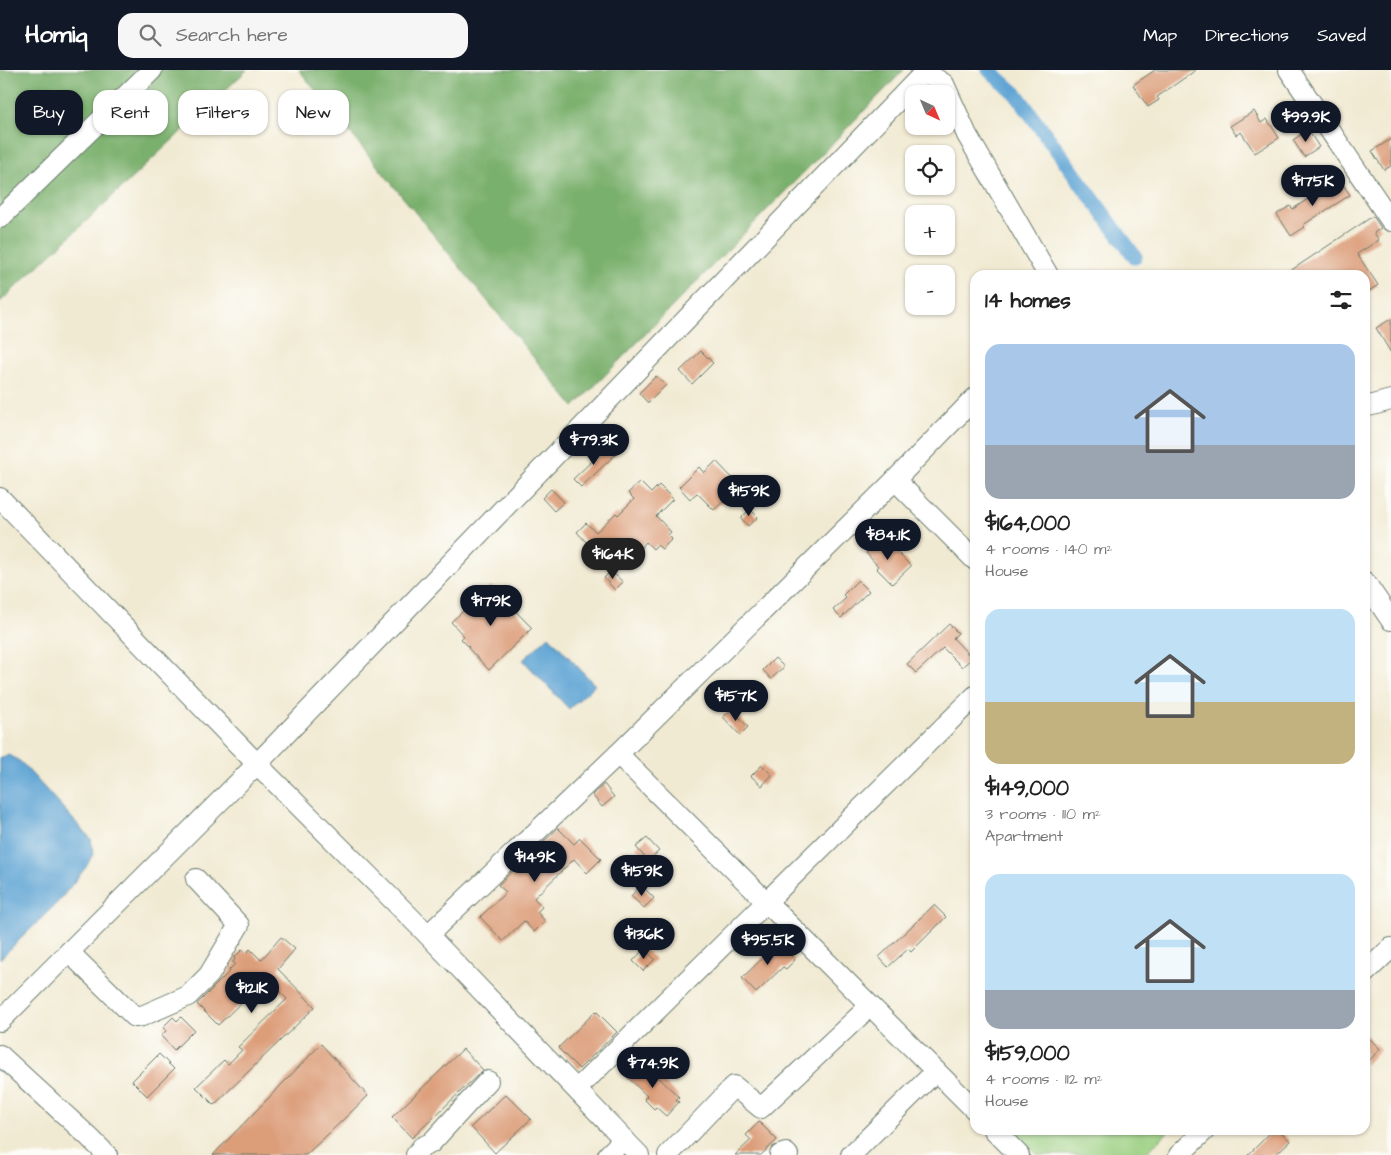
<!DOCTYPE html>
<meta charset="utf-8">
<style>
:root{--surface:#fff;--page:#f6f6f6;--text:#222;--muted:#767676;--accent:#111827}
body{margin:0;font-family:"Architects Daughter",sans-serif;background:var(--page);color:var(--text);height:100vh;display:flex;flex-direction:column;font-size:19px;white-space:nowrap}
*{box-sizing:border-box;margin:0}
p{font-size:16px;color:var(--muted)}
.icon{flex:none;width:28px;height:28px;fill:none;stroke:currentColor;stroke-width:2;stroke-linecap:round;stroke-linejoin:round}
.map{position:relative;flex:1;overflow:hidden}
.side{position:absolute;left:970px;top:200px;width:400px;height:865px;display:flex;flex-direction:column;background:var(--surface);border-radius:15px;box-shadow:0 1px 4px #0004}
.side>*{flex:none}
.banner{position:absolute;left:15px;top:20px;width:475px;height:45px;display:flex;gap:10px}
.needle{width:32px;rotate:136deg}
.fabs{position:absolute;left:905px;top:15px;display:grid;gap:10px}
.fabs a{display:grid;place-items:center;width:50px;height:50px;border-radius:10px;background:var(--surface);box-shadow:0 1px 4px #0004;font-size:25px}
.price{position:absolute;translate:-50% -42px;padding:0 11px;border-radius:18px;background:var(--accent);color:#fff;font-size:16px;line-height:32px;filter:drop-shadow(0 1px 2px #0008)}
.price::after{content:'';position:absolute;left:50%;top:30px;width:15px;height:11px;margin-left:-8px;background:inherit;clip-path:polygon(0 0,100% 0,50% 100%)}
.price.selected{background:#222;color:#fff}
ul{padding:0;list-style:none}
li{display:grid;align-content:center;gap:10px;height:265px;padding:0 15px}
li span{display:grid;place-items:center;height:155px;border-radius:15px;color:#555}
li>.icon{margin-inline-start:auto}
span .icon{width:90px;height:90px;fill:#fffc;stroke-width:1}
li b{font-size:21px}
h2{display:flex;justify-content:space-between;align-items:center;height:60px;padding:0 15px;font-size:21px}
.pill{padding:0 18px;border-radius:15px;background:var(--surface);box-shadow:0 1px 4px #0004;font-size:18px;line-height:45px}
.pill.selected{background:var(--accent);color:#fff}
header{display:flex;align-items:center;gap:30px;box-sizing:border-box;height:70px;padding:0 25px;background:var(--accent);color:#fff}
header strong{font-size:24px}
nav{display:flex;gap:28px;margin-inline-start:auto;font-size:18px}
.search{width:350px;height:45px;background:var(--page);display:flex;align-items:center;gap:12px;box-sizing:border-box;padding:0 18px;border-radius:15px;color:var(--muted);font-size:19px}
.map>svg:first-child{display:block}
.green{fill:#98cd7e;stroke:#5c8559}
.forest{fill:#7ab06d;stroke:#4c7650}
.water{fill:#5fa4d4;stroke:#3f7084}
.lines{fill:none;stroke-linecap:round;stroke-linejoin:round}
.canal{stroke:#5fa4d4;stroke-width:15}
.building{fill:#dc9d79}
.minor-casing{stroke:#687a6c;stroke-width:22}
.minor{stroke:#fff;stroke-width:20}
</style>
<header>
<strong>Homiq</strong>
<div class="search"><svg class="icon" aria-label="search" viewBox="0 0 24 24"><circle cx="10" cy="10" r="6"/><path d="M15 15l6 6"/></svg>Search here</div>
<nav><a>Map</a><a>Directions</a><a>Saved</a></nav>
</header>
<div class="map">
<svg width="1391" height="1085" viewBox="0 0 1391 1085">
<rect width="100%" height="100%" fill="#fdfcf7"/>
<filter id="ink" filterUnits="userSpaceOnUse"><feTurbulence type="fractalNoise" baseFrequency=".02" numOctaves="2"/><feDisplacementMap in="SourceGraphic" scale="10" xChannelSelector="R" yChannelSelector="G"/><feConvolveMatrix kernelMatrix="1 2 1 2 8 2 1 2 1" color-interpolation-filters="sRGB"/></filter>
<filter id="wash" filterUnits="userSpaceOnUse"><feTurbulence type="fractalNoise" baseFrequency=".0096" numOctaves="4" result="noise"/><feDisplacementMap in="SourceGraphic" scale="20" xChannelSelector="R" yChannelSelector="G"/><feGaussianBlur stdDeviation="1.12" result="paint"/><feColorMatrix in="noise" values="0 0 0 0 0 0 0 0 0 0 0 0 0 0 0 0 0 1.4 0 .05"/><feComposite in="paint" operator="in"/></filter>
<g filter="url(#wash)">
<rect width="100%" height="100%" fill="#f1ead3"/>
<path class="green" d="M 1170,1060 L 1144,1085 L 1038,1085 L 1014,1061 Z"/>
<g class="forest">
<path d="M 0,0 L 247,0 L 0,232 Z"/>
<path d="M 299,0 L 904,0 L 574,337 Z"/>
</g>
<g class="water">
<path d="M 549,566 L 595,615 L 569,639 L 523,590 Z"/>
<path d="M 8,684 L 21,692 L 91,769 L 93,784 L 86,797 L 59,831 L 0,889 L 0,689 Z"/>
</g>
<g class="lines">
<path class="canal" d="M 989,0 L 1016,24 L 1135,187"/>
</g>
<g id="blocks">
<g class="building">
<path d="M 1155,0 L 1196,0 L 1157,27 L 1159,30 L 1148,37 L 1133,15 Z"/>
<path d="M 1254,41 L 1261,53 L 1267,49 L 1279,68 L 1255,83 L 1241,62 L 1236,65 L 1230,56 Z"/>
<path d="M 1308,60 L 1319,77 L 1304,87 L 1293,70 Z"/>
<path d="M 1391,69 L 1391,96 L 1384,100 L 1372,81 Z"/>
<path d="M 1339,108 L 1350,125 L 1303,155 L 1305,157 L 1291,166 L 1277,144 L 1290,136 L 1293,139 Z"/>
<path d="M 1373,146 L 1381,158 L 1374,163 L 1379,170 L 1357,184 L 1378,215 L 1365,224 L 1365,205 L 1284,205 Z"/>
<path d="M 1391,249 L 1391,283 L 1376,258 Z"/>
<path d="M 701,281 L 713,293 L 692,314 L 680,301 Z"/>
<path d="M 656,306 L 666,315 L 648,333 L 639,323 Z"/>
<path d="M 608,376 L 616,384 L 581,417 L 573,409 Z"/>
<path d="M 716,391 L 740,416 L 714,440 L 697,423 L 690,429 L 679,417 L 699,397 L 704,403 Z"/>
<path d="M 640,412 L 651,423 L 659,415 L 673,429 L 656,446 L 671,462 L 668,465 L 672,469 L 662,479 L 657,475 L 653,479 L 646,472 L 639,480 L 630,471 L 621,479 L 611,469 L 596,483 L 577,462 L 586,453 L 596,462 L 616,443 L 618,445 L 634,429 L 628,423 Z"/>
<path d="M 551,419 L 564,432 L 554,441 L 542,428 Z"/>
<path d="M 750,439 L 758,447 L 748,456 L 741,448 Z"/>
<path d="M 882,467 L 911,496 L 892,514 L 876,498 L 878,496 L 866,483 Z"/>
<path d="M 611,501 L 623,512 L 615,520 L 604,508 Z"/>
<path d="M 858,510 L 869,521 L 841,548 L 833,540 L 846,528 L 843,525 Z"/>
<path d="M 491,516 L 532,558 L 489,600 L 468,578 L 469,577 L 461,569 L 464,566 L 451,552 Z"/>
<path d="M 949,554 L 958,563 L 953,568 L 972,588 L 962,597 L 943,578 L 916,603 L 907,594 Z"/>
<path d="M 775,588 L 784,597 L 771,609 L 763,600 Z"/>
<path d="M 732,639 L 748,657 L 740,665 L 723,647 Z"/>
<path d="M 762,695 L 772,705 L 762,716 L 751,706 Z"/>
<path d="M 604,714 L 614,727 L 602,737 L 592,725 Z"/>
<path d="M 558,758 L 574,774 L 580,768 L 601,789 L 587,803 L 574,789 L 534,828 L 542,837 L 537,842 L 545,851 L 534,862 L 524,851 L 503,871 L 480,847 L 506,822 L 498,815 Z"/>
<path d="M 647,768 L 659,781 L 648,791 L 636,777 Z"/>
<path d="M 641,815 L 654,828 L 644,838 L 631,826 Z"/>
<path d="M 934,835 L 946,847 L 911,882 L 908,879 L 888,897 L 879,887 Z"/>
<path d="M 281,867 L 295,879 L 278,899 L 315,937 L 214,1035 L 196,1017 L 224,990 L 228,994 L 242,980 L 238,977 L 287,929 L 264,906 L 248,922 L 250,924 L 218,955 L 197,934 L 230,901 L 229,900 L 235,894 L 233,892 L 235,889 L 234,888 L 242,880 L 246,883 L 250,879 L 261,890 Z"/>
<path d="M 773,867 L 795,890 L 786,899 L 783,897 L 756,923 L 742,908 L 769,882 L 763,876 Z"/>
<path d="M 644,879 L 655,889 L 643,901 L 633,891 Z"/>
<path d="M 596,941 L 617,962 L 579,999 L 558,978 Z"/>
<path d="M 173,947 L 177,951 L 181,947 L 194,960 L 174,980 L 161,966 L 166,961 L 163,957 Z"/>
<path d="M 1365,964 L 1380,979 L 1365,995 Z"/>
<path d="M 321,974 L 368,1026 L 306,1085 L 213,1085 Z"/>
<path d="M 463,979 L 483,1000 L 412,1068 L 392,1047 Z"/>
<path d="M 159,984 L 174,999 L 147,1026 L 132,1011 Z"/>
<path d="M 630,992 L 650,1008 L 654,1003 L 679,1027 L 676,1030 L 679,1032 L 666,1046 L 656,1037 L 654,1039 L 644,1029 L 647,1026 L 622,1002 Z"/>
<path d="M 506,1024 L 531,1049 L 495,1083 L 471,1057 Z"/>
<path d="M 759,1052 L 777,1070 L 761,1085 L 735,1085 L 751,1070 L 746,1065 Z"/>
<path d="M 1273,1060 L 1279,1060 L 1290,1071 L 1275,1085 L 1248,1085 Z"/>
</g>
</g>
</g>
<g filter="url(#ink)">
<use href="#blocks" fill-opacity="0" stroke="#687a6c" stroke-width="1"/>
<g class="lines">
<defs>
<g id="minor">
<path d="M 1289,0 L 1391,151"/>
<path d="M 0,148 L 152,0"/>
<path d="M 1365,337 L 1391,330"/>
<path d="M 895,410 L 975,328"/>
<path d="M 0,428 L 257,694 L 0,951"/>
<path d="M 1365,512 L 1391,550"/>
<path d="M 618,684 L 895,410 L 975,490"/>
<path d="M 428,865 L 618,684 L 975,1040"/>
<path d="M 69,882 L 135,947 L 142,946 L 188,926 L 209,905 L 239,855 L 196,809"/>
<path d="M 1365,903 L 1391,878"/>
<path d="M 0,985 L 89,1067 L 107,1085"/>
<path d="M 577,1019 L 975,626"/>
<path d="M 994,1060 L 1019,1085"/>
<path d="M 416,1085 L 422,1077 L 431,1073 L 488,1011"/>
<path d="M 608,1085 L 624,1069"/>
<path d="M 639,1085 L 428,865 L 257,694 L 925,2 L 944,14 L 967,65 L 1048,205"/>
<path d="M 668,1085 L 734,1016 L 761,1038 L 870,936"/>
<path d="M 780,1085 L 786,1083 L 788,1085"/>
<path d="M 851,1085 L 936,1001"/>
<path d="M 1179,1085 L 1205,1060"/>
</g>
</defs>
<use href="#minor" class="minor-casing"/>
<use href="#minor" class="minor"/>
</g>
</g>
</svg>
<div class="fabs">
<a><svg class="needle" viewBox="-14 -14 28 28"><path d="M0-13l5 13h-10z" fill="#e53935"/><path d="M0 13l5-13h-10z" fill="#767676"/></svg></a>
<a><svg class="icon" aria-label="locate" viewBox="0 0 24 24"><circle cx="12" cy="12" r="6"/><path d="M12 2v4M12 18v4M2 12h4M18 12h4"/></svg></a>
<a>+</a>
<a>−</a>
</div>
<b class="price" style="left:1306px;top:73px">$99.9K</b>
<b class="price" style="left:1313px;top:137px">$175K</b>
<b class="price" style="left:594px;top:396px">$79.3K</b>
<b class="price" style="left:749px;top:447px">$159K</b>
<b class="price" style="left:888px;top:491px">$84.1K</b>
<b class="price selected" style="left:613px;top:510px">$164K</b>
<b class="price" style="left:491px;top:557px">$179K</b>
<b class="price" style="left:736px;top:652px">$157K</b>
<b class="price" style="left:535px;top:813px">$149K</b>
<b class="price" style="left:642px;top:827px">$159K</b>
<b class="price" style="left:644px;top:890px">$136K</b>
<b class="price" style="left:768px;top:896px">$95.5K</b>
<b class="price" style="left:252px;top:944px">$121K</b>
<b class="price" style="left:653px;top:1019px">$74.9K</b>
<div class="banner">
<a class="pill selected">Buy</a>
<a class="pill">Rent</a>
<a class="pill">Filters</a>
<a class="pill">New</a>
</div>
<section class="side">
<h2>14 homes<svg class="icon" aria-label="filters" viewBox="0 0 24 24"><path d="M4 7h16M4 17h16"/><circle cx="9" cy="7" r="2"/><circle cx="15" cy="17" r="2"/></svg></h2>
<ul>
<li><span style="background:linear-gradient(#a9c7e8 65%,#9aa5b1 0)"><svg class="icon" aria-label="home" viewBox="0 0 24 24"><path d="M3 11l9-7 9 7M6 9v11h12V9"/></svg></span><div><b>$164,000</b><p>4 rooms · 140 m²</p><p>House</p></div></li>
<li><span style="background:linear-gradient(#bfe0f5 60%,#c2b280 0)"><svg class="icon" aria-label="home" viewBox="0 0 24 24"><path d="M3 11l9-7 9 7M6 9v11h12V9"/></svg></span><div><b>$149,000</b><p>3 rooms · 110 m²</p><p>Apartment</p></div></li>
<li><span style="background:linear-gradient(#bfe0f5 75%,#9aa5b1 0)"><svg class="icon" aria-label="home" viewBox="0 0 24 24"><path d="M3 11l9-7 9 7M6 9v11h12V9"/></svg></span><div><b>$159,000</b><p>4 rooms · 112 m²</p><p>House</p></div></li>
</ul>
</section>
</div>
